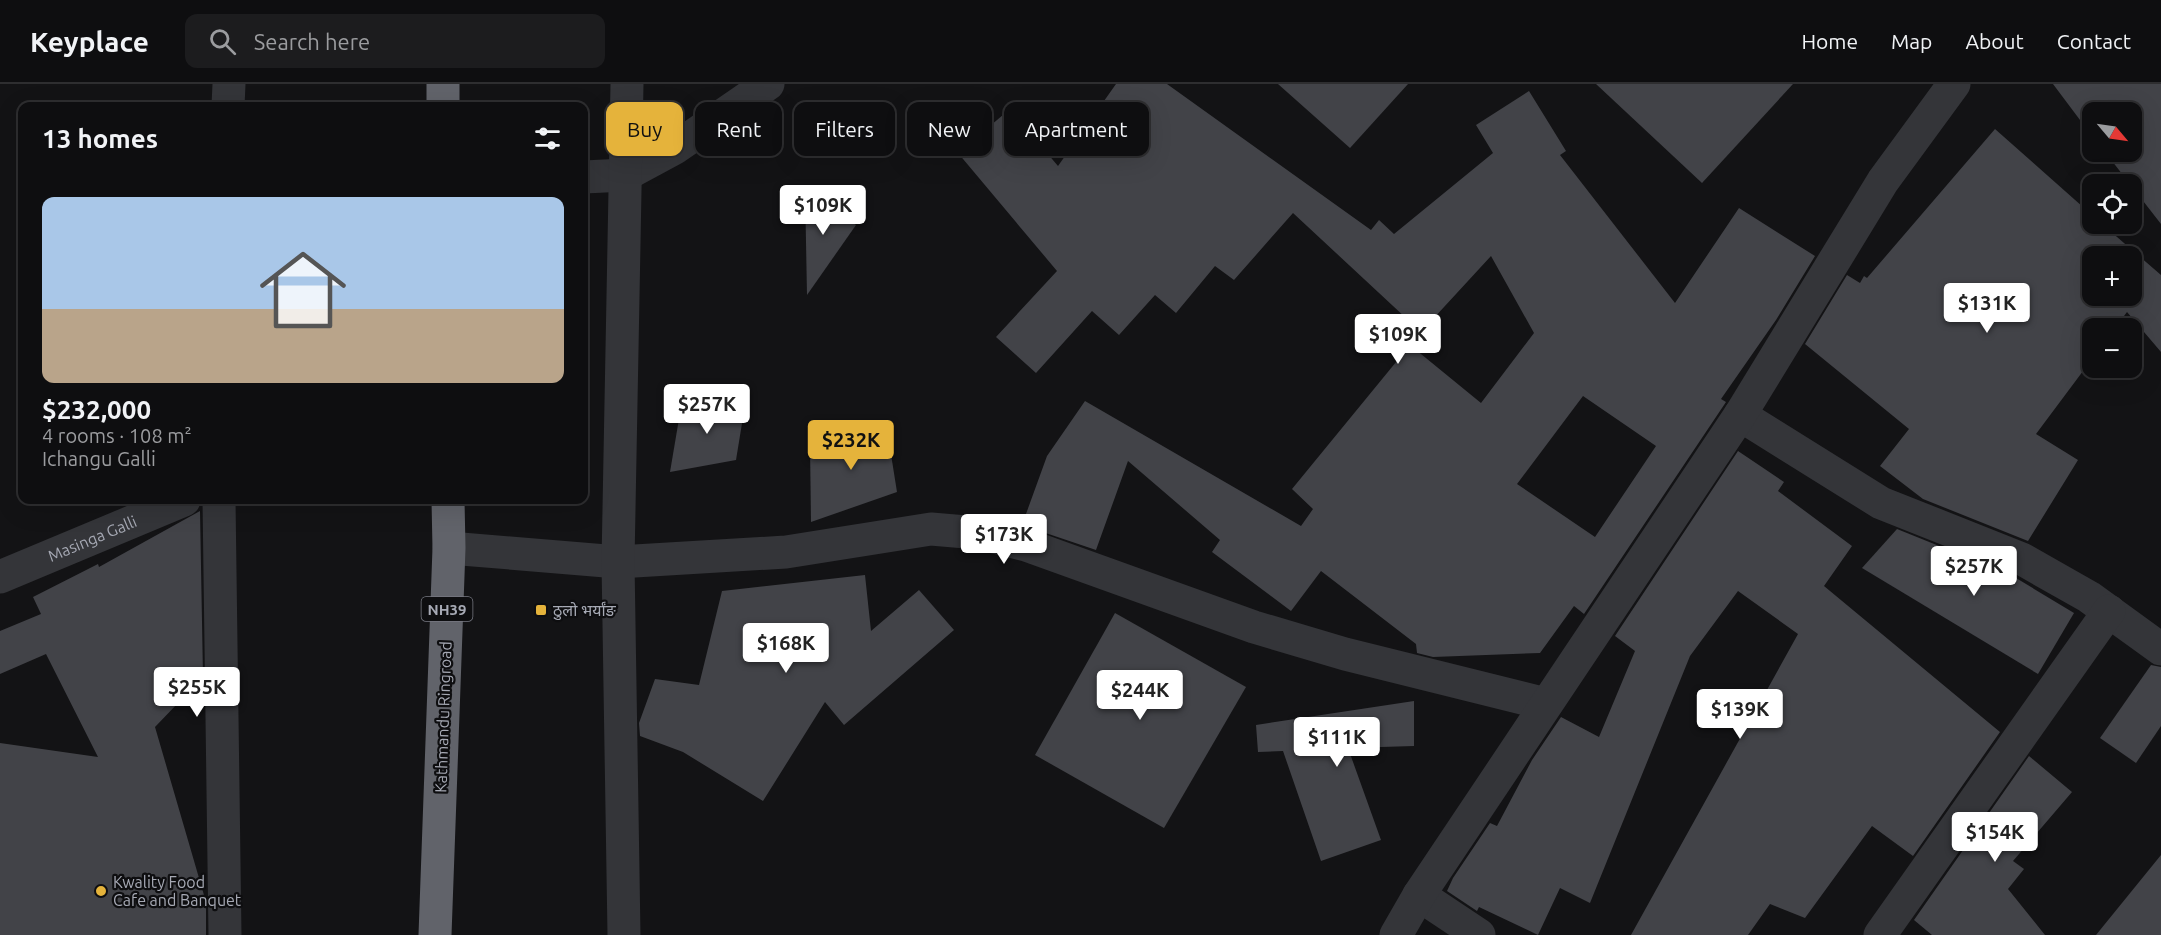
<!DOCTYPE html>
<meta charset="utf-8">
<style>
:root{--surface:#0e0e10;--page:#1c1c1e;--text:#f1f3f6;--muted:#9b9c9f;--line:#2e2e30;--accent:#e5b33b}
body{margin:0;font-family:Ubuntu,"Noto Sans Devanagari",sans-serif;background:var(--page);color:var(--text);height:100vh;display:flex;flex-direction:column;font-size:22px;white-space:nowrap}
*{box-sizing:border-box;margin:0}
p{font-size:20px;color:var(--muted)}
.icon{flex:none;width:33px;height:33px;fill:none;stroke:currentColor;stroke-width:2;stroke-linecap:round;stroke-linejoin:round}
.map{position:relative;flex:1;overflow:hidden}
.drawer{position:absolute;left:18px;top:18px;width:570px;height:402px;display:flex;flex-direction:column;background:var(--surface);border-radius:12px;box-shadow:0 6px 24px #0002,0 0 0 2px var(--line)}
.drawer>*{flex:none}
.top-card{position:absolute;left:606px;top:18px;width:570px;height:54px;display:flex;gap:12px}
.needle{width:39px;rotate:119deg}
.fabs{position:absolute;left:2082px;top:18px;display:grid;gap:12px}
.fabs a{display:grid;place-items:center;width:60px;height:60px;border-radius:12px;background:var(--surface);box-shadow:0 6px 24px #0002,0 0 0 2px var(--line);font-size:30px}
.price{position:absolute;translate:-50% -51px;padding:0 14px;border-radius:6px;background:#fff;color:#222;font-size:20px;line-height:39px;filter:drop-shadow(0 2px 3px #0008)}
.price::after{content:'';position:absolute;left:50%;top:36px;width:18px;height:14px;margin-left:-9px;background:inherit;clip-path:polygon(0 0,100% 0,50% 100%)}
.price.current{background:var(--accent);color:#111}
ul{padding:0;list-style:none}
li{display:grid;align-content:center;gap:12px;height:318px;padding:0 24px}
li span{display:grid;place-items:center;height:186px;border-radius:12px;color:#555}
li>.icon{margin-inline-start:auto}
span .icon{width:108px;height:108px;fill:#fffc;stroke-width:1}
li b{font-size:26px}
h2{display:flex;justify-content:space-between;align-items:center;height:72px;padding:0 24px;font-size:26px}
.tag{padding:0 21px;border-radius:12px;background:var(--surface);box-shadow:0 6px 24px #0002,0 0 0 2px var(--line);font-size:21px;line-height:54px}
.tag.current{background:var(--accent);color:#111}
header{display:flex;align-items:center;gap:36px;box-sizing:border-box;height:84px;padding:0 30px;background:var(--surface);border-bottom:2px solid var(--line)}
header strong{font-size:28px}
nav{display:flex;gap:33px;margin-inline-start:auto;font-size:21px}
.search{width:420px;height:54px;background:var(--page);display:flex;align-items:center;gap:15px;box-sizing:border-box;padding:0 21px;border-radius:12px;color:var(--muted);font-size:22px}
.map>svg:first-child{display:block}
.building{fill:#424348;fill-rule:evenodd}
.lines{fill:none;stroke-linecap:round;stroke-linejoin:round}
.minor{stroke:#343539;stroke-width:33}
.highway{stroke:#61636a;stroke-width:33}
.poi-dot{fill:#e5b33b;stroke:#0e0e10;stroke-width:2}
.labels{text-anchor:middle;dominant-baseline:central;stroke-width:4.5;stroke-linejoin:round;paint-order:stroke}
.shield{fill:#0e0e10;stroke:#787a83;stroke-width:1.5}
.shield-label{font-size:15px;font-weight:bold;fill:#a6a9b4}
.street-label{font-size:16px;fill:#a6a9b4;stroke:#0e0e10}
.poi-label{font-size:16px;fill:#a6a9b4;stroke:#0e0e10;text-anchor:start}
</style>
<header>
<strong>Keyplace</strong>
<div class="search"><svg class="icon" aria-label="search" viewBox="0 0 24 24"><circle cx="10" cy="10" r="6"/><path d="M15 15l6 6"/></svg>Search here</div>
<nav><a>Home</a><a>Map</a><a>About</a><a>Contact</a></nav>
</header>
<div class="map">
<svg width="2161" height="851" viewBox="0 0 2161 851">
<rect width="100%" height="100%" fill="#131315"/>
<g class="building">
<path d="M 1116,0 L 1167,0 L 1371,146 L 1379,136 L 1394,150 L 1493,69 L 1476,41 L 1529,7 L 1566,67 L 1560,71 L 1675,219 L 1739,124 L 1815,172 L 1776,236 L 1721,315 L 1726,318 L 1724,321 L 1584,530 L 1574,522 L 1540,569 L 1433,573 L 1417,569 L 1416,560 L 1321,487 L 1291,527 L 1212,468 L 1220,456 L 1128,377 L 1096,466 L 1022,441 L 1047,372 L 1085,317 L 1301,442 L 1313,425 L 1292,405 L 1410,261 L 1481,319 L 1534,249 L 1491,172 L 1421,248 L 1293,129 L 1234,196 L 1215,182 L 1176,229 L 1155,211 L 1119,251 L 1092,227 L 1036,289 L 996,253 L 1057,187 L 958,69 L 1010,25 L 1058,82 ZM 1583,312 L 1656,362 L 1595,453 L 1517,400 Z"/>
<path d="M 1278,0 L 1408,0 L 1350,64 Z"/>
<path d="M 1596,0 L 1793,0 L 1702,99 Z"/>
<path d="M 2053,0 L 2161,0 L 2161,140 L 2105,68 L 2132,68 L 2132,28 L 2092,28 L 2092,52 Z"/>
<path d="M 1995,45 L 2092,131 L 2092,140 L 2102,140 L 2161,191 L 2161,268 L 2127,228 L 2115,244 L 2092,244 L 2092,275 L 2036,350 L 2078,376 L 2028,457 L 1923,415 L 1880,382 L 1909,345 L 1805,260 L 1847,191 L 1860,199 L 1864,192 L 1867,194 ZM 2092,172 L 2132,172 L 2132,212 L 2092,212 Z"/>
<path d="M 805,104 L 856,141 L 807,211 Z"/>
<path d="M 682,317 L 745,321 L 736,376 L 670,388 Z"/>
<path d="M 886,339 L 897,408 L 811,438 L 810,361 Z"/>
<path d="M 1738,367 L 1784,398 L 1778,407 L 1852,462 L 1824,502 L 2000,648 L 1913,772 L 1872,742 L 1805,834 L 1770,820 L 1748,851 L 1631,851 L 1798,550 L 1738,507 L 1690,572 L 1590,819 L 1560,804 L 1538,851 L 1479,823 L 1477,827 L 1447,807 L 1453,794 L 1490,739 L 1497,742 L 1532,676 L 1561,633 L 1599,653 L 1635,567 L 1615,552 Z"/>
<path d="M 200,427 L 203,593 L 155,643 L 206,818 L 206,851 L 0,851 L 0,659 L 98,673 L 46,570 L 0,590 L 0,547 L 41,530 L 33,513 L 98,480 L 99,483 Z"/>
<path d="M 1897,445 L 2011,491 L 2074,529 L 2038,590 L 1862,484 Z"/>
<path d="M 865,491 L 871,547 L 919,506 L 954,546 L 844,641 L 825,618 L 763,717 L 683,668 L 640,652 L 639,639 L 655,595 L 699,601 L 722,507 Z"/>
<path d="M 1115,529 L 1246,603 L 1164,744 L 1035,671 Z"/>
<path d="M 2151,581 L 2161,583 L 2161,642 L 2136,679 L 2100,654 Z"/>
<path d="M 1414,617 L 1414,662 L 1348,664 L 1381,756 L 1321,777 L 1283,667 L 1258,668 L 1256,641 Z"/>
<path d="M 2029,672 L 2072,708 L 2013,777 L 2024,785 L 2008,805 L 2045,851 L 1932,851 L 1914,836 Z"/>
<path d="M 2161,771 L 2161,851 L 2096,851 Z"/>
</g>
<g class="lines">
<g class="minor">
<path d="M 228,22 L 229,0"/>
<path d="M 584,93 L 625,91 L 675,64 L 768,0"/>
<path d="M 1740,331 L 1881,419 L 2022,475 L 2089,513 L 2161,565"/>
<path d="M 219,416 L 225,851"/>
<path d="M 449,464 L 618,478 L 786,468 L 931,445 L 978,449 L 1026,461 L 1254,543 L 1345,570 L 1546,620"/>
<path id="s1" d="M 0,493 L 184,416"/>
<path d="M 1419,811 L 1479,851"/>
<path d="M 624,851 L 618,478 L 627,0"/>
<path d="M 1396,851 L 1419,811 L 1740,331 L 1883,97 L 1954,0"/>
<path d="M 1880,851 L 2109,527"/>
</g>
<g class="highway">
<path d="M 443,22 L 443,0"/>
<path d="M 435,851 L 449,464 L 448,416"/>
</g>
</g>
<g class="poi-dot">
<rect x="535" y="520" width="12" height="12" rx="3"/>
<circle cx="101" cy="807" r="6"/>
</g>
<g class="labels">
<rect class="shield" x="421.5" y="513" width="51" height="24" rx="4.5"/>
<g class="shield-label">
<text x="447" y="525">NH39</text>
</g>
<g class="street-label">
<text stroke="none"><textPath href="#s1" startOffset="100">Masinga Galli</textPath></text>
<text transform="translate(443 633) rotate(-88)">Kathmandu Ringroad</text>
</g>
<g class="poi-label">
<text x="553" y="526">ठुलो भर्यांङ</text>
<text x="113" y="798">Kwality Food<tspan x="113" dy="18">Cafe and Banquet</tspan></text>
</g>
</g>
</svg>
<div class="fabs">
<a><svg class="needle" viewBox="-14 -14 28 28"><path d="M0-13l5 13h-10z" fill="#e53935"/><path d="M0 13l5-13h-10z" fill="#9b9c9f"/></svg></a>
<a><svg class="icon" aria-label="locate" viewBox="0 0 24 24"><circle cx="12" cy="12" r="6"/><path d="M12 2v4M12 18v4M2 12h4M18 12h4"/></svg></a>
<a>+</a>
<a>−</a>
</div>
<b class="price" style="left:823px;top:152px">$109K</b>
<b class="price" style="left:1987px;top:250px">$131K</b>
<b class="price" style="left:1398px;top:281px">$109K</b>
<b class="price" style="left:707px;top:351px">$257K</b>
<b class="price current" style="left:851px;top:387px">$232K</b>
<b class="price" style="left:1004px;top:481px">$173K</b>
<b class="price" style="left:1974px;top:513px">$257K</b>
<b class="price" style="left:786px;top:590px">$168K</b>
<b class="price" style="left:197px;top:634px">$255K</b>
<b class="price" style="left:1140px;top:637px">$244K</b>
<b class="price" style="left:1740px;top:656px">$139K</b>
<b class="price" style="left:1337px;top:684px">$111K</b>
<b class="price" style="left:1995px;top:779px">$154K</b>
<div class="top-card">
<a class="tag current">Buy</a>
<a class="tag">Rent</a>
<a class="tag">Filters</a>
<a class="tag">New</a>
<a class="tag">Apartment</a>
</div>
<section class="drawer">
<h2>13 homes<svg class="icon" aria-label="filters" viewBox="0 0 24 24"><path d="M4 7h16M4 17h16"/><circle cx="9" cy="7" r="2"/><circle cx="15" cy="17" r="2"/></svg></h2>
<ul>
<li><span style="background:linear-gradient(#a9c7e8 60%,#b9a48a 0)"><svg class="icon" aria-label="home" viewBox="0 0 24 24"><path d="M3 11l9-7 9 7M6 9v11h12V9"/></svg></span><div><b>$232,000</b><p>4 rooms · 108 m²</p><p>Ichangu Galli</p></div></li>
</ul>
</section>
</div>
